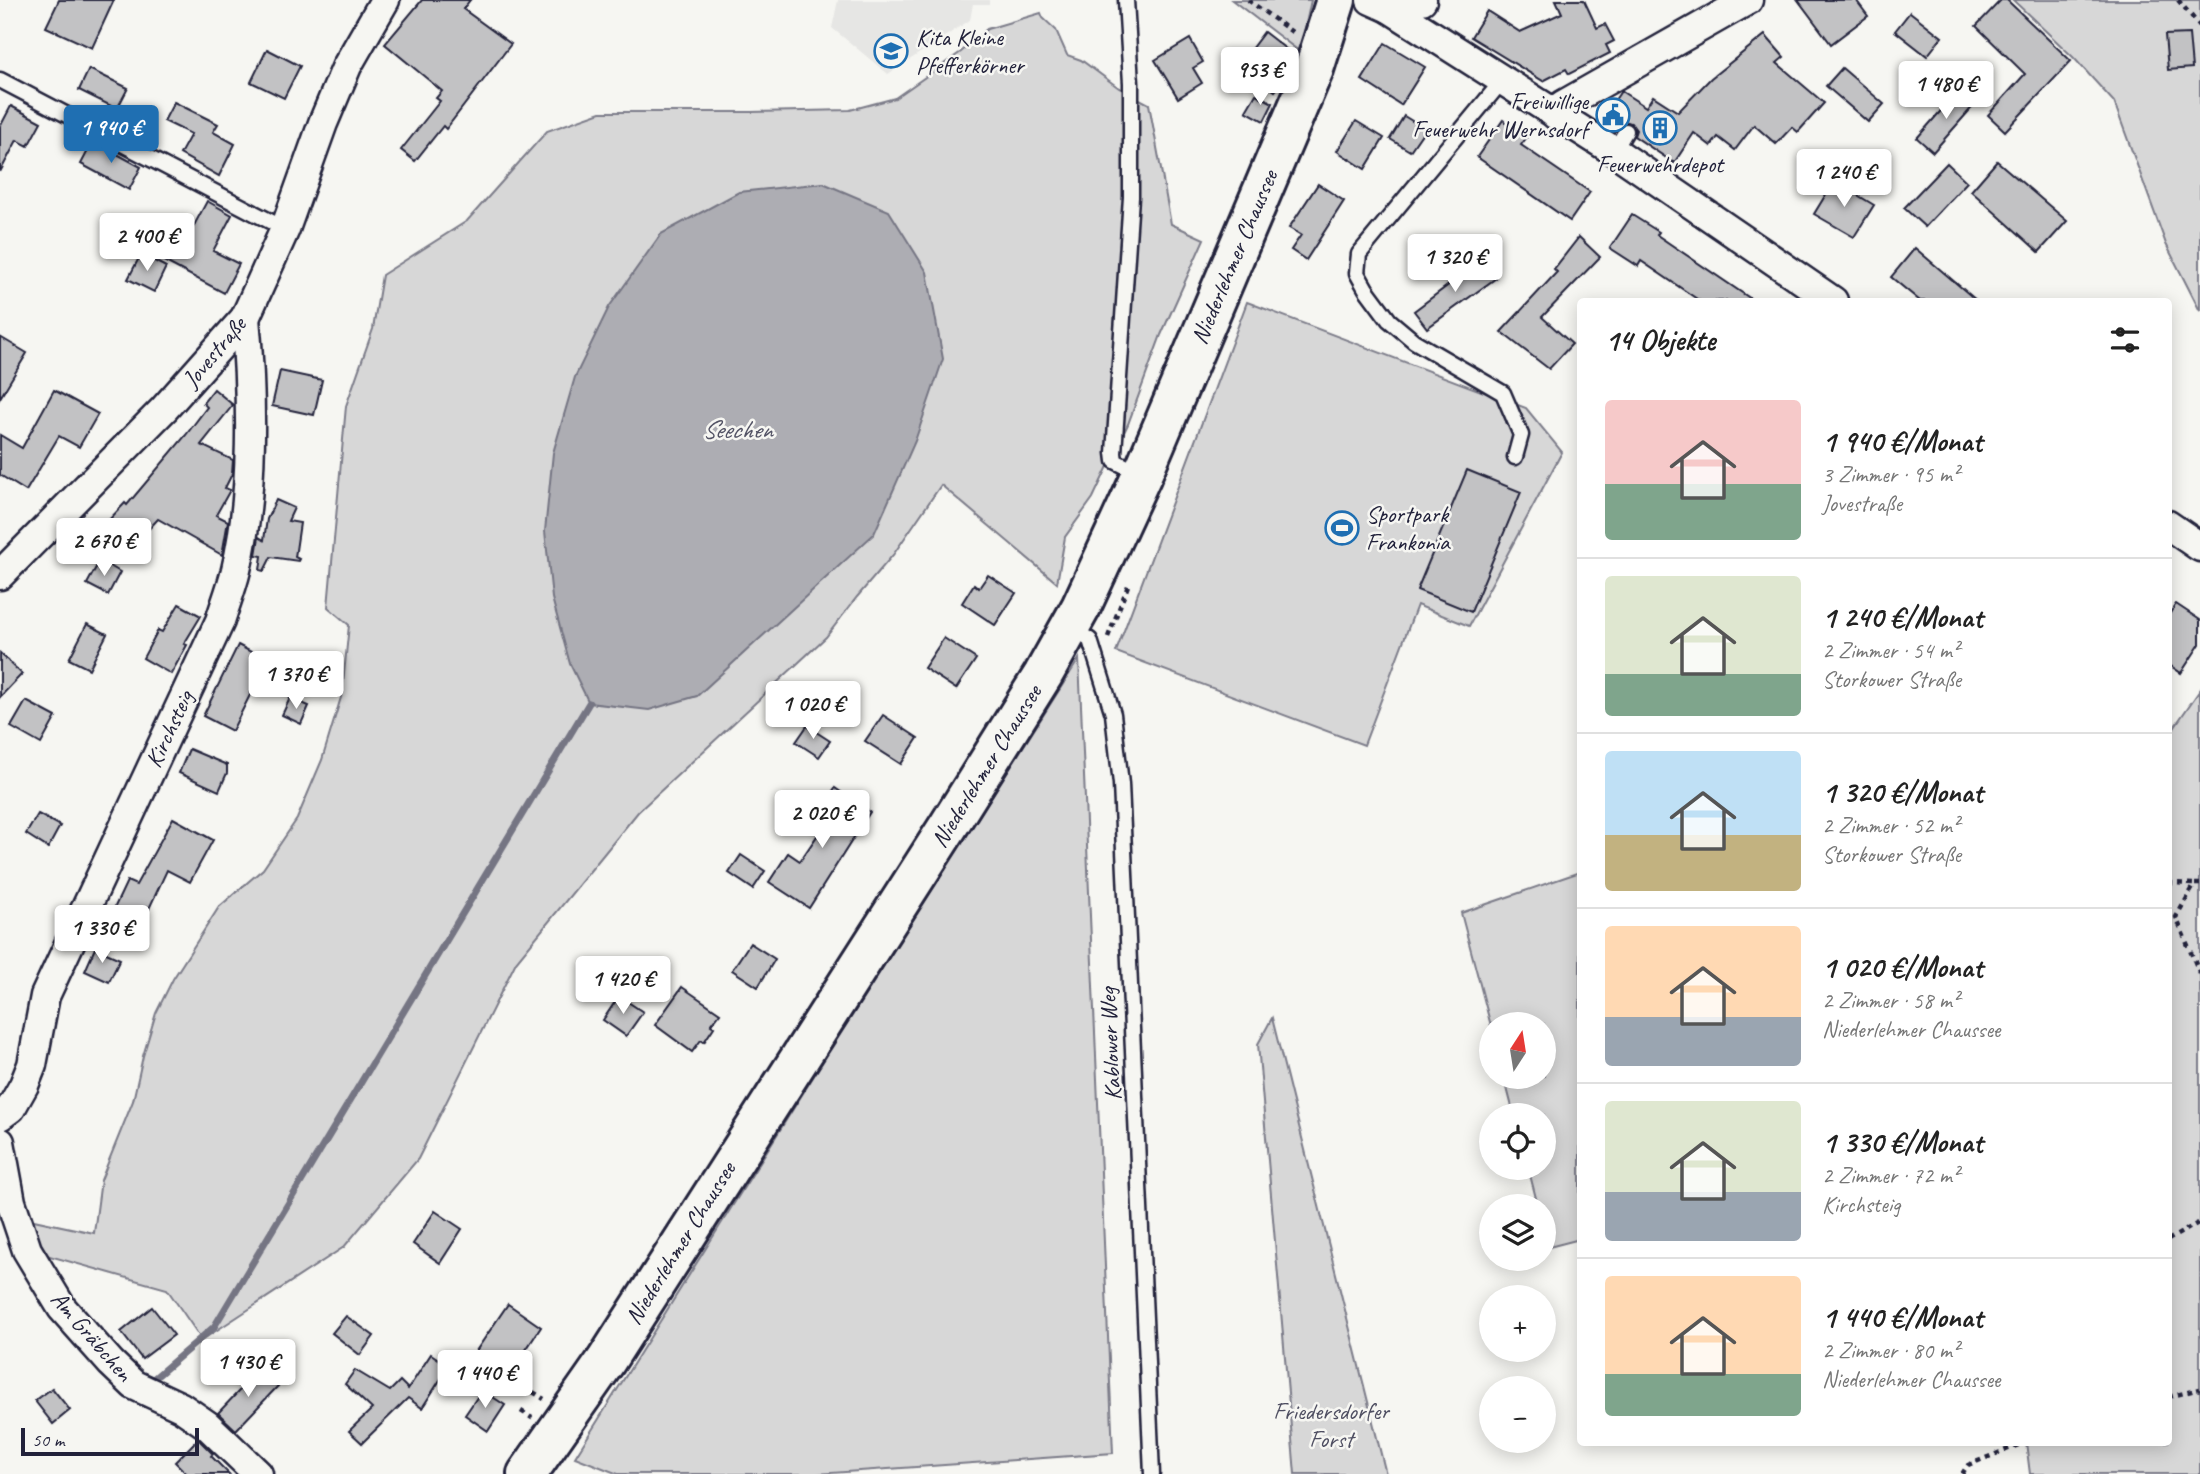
<!DOCTYPE html>
<html lang="de">
<meta charset="utf-8">
<style>
:root{--surface:#fff;--page:#f6f6f6;--text:#222;--muted:#767676;--line:#e0e0e0;--accent:#1f6fb2}
body{margin:0;font-family:Caveat,sans-serif;background:var(--page);color:var(--text);height:100vh;display:flex;flex-direction:column;font-size:26px;white-space:nowrap}
*{box-sizing:border-box;margin:0}
p{font-size:23px;color:var(--muted)}
.icon{flex:none;width:38px;height:38px;fill:none;stroke:currentColor;stroke-width:2;stroke-linecap:round;stroke-linejoin:round}
.map{position:relative;flex:1;overflow:hidden}
.panel{position:absolute;left:1577px;top:298px;width:595px;height:1148px;display:flex;flex-direction:column;background:var(--surface);border-radius:7px;box-shadow:0 4px 18px #0003}
.panel>*{flex:none}
.needle{width:46px;rotate:12deg}
.buttons{position:absolute;left:1479px;top:1012px;display:grid;gap:14px}
.buttons a{display:grid;place-items:center;width:77px;height:77px;border-radius:50%;background:var(--surface);box-shadow:0 4px 18px #0003;font-size:35px}
.scale{position:absolute;left:21px;bottom:18px;width:178px;box-sizing:border-box;padding-left:7px;border:4px solid #22223b;border-top:0;font-size:19px;line-height:24px;white-space:nowrap;color:#22223b;-webkit-text-stroke:5px #f6f6f2;paint-order:stroke}
.price{position:absolute;translate:-50% -60px;padding:0 16px;border-radius:7px;background:#fff;color:#222;font-size:23px;line-height:46px;filter:drop-shadow(0 2px 4px #0008)}
.price::after{content:'';position:absolute;left:50%;top:42px;width:21px;height:16px;margin-left:-10px;background:inherit;clip-path:polygon(0 0,100% 0,50% 100%)}
.price.on{background:var(--accent);color:#fff}
ul{padding:0;list-style:none}
li{display:flex;align-items:center;gap:21px;height:175px;padding:0 28px}
li+li{border-top:2px solid var(--line)}
li span{display:grid;place-items:center;flex:none;width:196px;height:140px;border-radius:7px;color:#555}
li>.icon{margin-inline-start:auto}
span .icon{width:84px;height:84px;fill:#fffc;stroke-width:1}
li b{font-size:30px}
h2{display:flex;justify-content:space-between;align-items:center;height:84px;padding:0 28px;font-size:30px}
.map>svg:first-child{display:block}
.built{fill:#e6e6e4}
.green{fill:#d7d7d7;stroke:#7c7c89;stroke-width:2}
.water{fill:#adadb3;stroke:#757583;stroke-width:2}
.lines{fill:none;stroke-linecap:round;stroke-linejoin:round}
.stream{stroke:#757583;stroke-width:7}
.building{fill:#c2c2c4;stroke:#22223b;stroke-width:2}
.service-casing{stroke:#22223b;stroke-width:19}
.minor-casing{stroke:#22223b;stroke-width:33}
.secondary-casing{stroke:#22223b;stroke-width:44}
.path{stroke:#22223b;stroke-width:4.5;stroke-dasharray:5 5;stroke-linecap:butt}
.service{stroke:#f6f6f2;stroke-width:14}
.minor{stroke:#f6f6f2;stroke-width:28}
.secondary{stroke:#f6f6f2;stroke-width:38}
.labels{text-anchor:middle;dominant-baseline:central;stroke-width:5;stroke-linejoin:round;paint-order:stroke}
.poi-label{font-size:24px;fill:#22223b;stroke:#f6f6f2;text-anchor:start}
.street-label{font-size:24px;fill:#22223b;stroke:#f6f6f2}
.park-label{font-size:24px;fill:#4f4f62;stroke:#f6f6f2}
.water-label{font-size:26px;font-style:italic;fill:#535365;stroke:#f6f6f2}
</style>
<div class="map">
<svg width="2200" height="1474" viewBox="0 0 2200 1474">
<rect width="100%" height="100%" fill="#f6f6f2"/>
<filter id="ink" filterUnits="userSpaceOnUse"><feTurbulence type="fractalNoise" baseFrequency=".0143" numOctaves="2"/><feDisplacementMap in="SourceGraphic" scale="14" xChannelSelector="R" yChannelSelector="G"/><feConvolveMatrix kernelMatrix="1 2 1 2 8 2 1 2 1" color-interpolation-filters="sRGB"/></filter>
<g filter="url(#ink)">
<path class="built" d="M 838,0 L 989,0 L 989,4 L 973,4 L 970,20 L 888,74 L 832,28 Z"/>
<g class="green">
<path d="M 1232,0 L 1311,0 L 1300,52 Z"/>
<path d="M 2013,0 L 2200,0 L 2200,311 L 2166,244 L 2114,102 L 2074,58 Z"/>
<path d="M 1041,13 L 1043,18 L 1056,30 L 1067,55 L 1081,60 L 1119,88 L 1149,104 L 1171,224 L 1204,239 L 1161,335 L 1128,424 L 1093,498 L 1065,537 L 1057,583 L 941,485 L 893,555 L 857,597 L 826,637 L 638,812 L 516,962 L 418,1159 L 344,1247 L 202,1340 L 167,1289 L 46,1255 L 29,1219 L 94,1233 L 101,1180 L 133,1101 L 143,1056 L 156,1013 L 173,979 L 219,907 L 263,869 L 297,819 L 322,760 L 342,694 L 349,625 L 328,607 L 346,406 L 373,329 L 382,275 L 467,221 L 547,131 L 601,112 L 751,112 L 850,110 L 895,98 L 961,52 L 987,29 Z"/>
<path d="M 1247,302 L 1526,408 L 1562,452 L 1469,626 L 1417,605 L 1364,745 L 1116,652 Z"/>
<path d="M 1079,659 L 1113,1453 L 817,1474 L 618,1474 L 575,1457 L 815,1074 Z"/>
<path d="M 2200,690 L 2200,1474 L 2030,1474 L 2026,1442 L 2168,1442 L 2168,736 Z"/>
<path d="M 1580,872 L 1580,1239 L 1549,1247 L 1544,1227 L 1544,1206 L 1538,1206 L 1528,1167 L 1544,1167 L 1544,1115 L 1514,1115 L 1504,1076 L 1544,1076 L 1544,1024 L 1491,1024 L 1491,1026 L 1461,913 Z"/>
<path d="M 1272,1018 L 1386,1474 L 1295,1474 L 1258,1044 Z"/>
</g>
<path class="water" d="M 823,183 L 889,211 L 927,272 L 943,359 L 915,441 L 874,534 L 697,696 L 649,710 L 589,703 L 570,664 L 552,598 L 545,531 L 553,453 L 575,377 L 609,307 L 661,234 L 739,192 Z"/>
<g class="lines">
<path class="stream" d="M 151,1381 L 214,1327 L 589,703"/>
</g>
<g class="building">
<path d="M 59,0 L 114,0 L 92,48 L 46,27 Z"/>
<path d="M 422,0 L 470,0 L 463,9 L 511,44 L 446,129 L 443,126 L 415,161 L 401,150 L 440,101 L 436,98 L 442,91 L 385,44 Z"/>
<path d="M 1556,0 L 1584,0 L 1597,28 L 1605,24 L 1614,41 L 1606,45 L 1610,53 L 1569,74 L 1566,69 L 1543,81 L 1471,37 L 1487,11 L 1520,32 L 1562,13 Z"/>
<path d="M 1798,0 L 1856,0 L 1868,16 L 1831,44 Z"/>
<path d="M 2001,0 L 2007,0 L 2071,61 L 2005,131 L 1988,115 L 2025,74 L 1976,26 Z"/>
<path d="M 1910,12 L 1942,37 L 1927,56 L 1895,31 Z"/>
<path d="M 1264,32 L 1295,56 L 1289,73 L 1275,91 L 1252,74 L 1254,71 L 1242,61 Z"/>
<path d="M 2189,34 L 2192,68 L 2168,70 L 2165,35 Z"/>
<path d="M 1765,35 L 1784,57 L 1777,63 L 1824,103 L 1798,132 L 1792,127 L 1776,144 L 1754,125 L 1735,150 L 1718,137 L 1711,146 L 1694,133 L 1674,163 L 1634,136 L 1636,130 L 1631,123 L 1625,121 L 1618,125 L 1604,116 L 1621,91 L 1646,107 L 1653,96 L 1678,112 L 1711,78 Z"/>
<path d="M 1190,39 L 1203,62 L 1193,68 L 1202,83 L 1178,98 L 1155,60 Z"/>
<path d="M 1385,43 L 1425,67 L 1401,105 L 1362,80 Z"/>
<path d="M 267,49 L 300,66 L 284,98 L 251,82 Z"/>
<path d="M 1842,68 L 1884,104 L 1868,122 L 1826,86 Z"/>
<path d="M 89,69 L 128,88 L 117,109 L 79,90 Z"/>
<path d="M 1960,89 L 1976,103 L 1933,152 L 1917,138 Z"/>
<path d="M 1256,94 L 1273,103 L 1264,121 L 1246,111 Z"/>
<path d="M 174,102 L 218,124 L 213,132 L 235,144 L 219,176 L 180,154 L 191,134 L 164,121 Z"/>
<path d="M 11,106 L 41,122 L 28,146 L 17,140 L 0,172 L 0,127 Z"/>
<path d="M 1404,116 L 1425,129 L 1410,151 L 1390,139 Z"/>
<path d="M 1503,120 L 1527,137 L 1521,145 L 1590,192 L 1570,221 L 1477,157 Z"/>
<path d="M 1356,121 L 1384,138 L 1365,169 L 1337,151 Z"/>
<path d="M 93,141 L 141,167 L 129,190 L 81,164 Z"/>
<path d="M 1997,161 L 2067,221 L 2039,252 L 1971,191 Z"/>
<path d="M 1947,163 L 1967,182 L 1925,227 L 1904,208 Z"/>
<path d="M 1834,181 L 1874,205 L 1854,237 L 1814,214 Z"/>
<path d="M 1318,184 L 1344,201 L 1306,260 L 1291,250 L 1301,235 L 1289,228 Z"/>
<path d="M 207,201 L 232,215 L 213,251 L 239,264 L 224,293 L 158,258 L 175,225 L 190,233 Z"/>
<path d="M 1632,215 L 1659,232 L 1657,235 L 1754,301 L 1700,301 L 1641,261 L 1638,266 L 1610,248 Z"/>
<path d="M 1579,237 L 1600,257 L 1542,317 L 1572,344 L 1549,369 L 1501,332 L 1557,272 L 1554,269 Z"/>
<path d="M 1915,248 L 1977,301 L 1920,301 L 1891,277 Z"/>
<path d="M 141,254 L 166,267 L 154,292 L 128,279 Z"/>
<path d="M 1482,260 L 1496,278 L 1427,328 L 1414,311 Z"/>
<path d="M 0,337 L 27,353 L 0,398 Z"/>
<path d="M 280,371 L 322,380 L 314,415 L 272,406 Z"/>
<path d="M 214,389 L 233,405 L 201,445 L 233,460 L 232,474 L 225,488 L 230,490 L 216,515 L 228,521 L 222,555 L 158,519 L 132,547 L 106,523 L 125,503 L 127,505 L 186,435 L 207,407 L 203,403 Z"/>
<path d="M 54,390 L 98,414 L 79,447 L 59,436 L 26,491 L 0,475 L 0,435 L 22,448 Z"/>
<path d="M 1467,470 L 1521,492 L 1471,612 L 1417,590 Z"/>
<path d="M 276,500 L 294,508 L 288,521 L 300,523 L 295,557 L 299,559 L 298,561 L 271,557 L 264,571 L 260,570 L 262,556 L 256,555 L 259,537 L 264,540 L 267,519 Z"/>
<path d="M 100,560 L 120,572 L 108,595 L 87,584 Z"/>
<path d="M 988,575 L 1016,593 L 995,625 L 962,603 L 974,584 L 979,588 Z"/>
<path d="M 179,604 L 201,616 L 184,644 L 187,645 L 171,674 L 143,658 L 158,630 L 162,632 Z"/>
<path d="M 2176,604 L 2200,620 L 2200,644 L 2181,673 L 2168,664 L 2168,616 Z"/>
<path d="M 87,624 L 107,634 L 89,669 L 69,659 Z"/>
<path d="M 944,638 L 976,659 L 956,689 L 924,668 Z"/>
<path d="M 238,645 L 272,663 L 258,689 L 254,687 L 232,731 L 203,716 Z"/>
<path d="M 0,653 L 22,674 L 0,697 Z"/>
<path d="M 290,698 L 309,706 L 301,724 L 282,715 Z"/>
<path d="M 26,701 L 56,717 L 41,744 L 11,727 Z"/>
<path d="M 883,715 L 918,738 L 901,764 L 865,741 Z"/>
<path d="M 807,726 L 830,741 L 819,757 L 796,742 Z"/>
<path d="M 189,749 L 227,765 L 227,773 L 219,791 L 179,773 Z"/>
<path d="M 835,788 L 870,812 L 809,908 L 769,882 L 788,853 L 800,861 L 827,821 L 817,814 Z"/>
<path d="M 38,814 L 60,826 L 48,848 L 26,834 Z"/>
<path d="M 173,818 L 213,840 L 190,882 L 167,870 L 141,926 L 112,913 L 127,881 L 136,885 Z"/>
<path d="M 741,855 L 765,871 L 753,889 L 729,873 Z"/>
<path d="M 750,943 L 775,959 L 758,987 L 732,970 Z"/>
<path d="M 95,948 L 120,959 L 109,982 L 85,971 Z"/>
<path d="M 682,987 L 720,1013 L 711,1025 L 714,1027 L 704,1042 L 701,1040 L 692,1052 L 655,1025 Z"/>
<path d="M 619,996 L 643,1012 L 626,1036 L 603,1020 Z"/>
<path d="M 435,1211 L 462,1229 L 440,1263 L 413,1244 Z"/>
<path d="M 508,1304 L 541,1327 L 510,1374 L 476,1351 Z"/>
<path d="M 152,1307 L 174,1335 L 142,1359 L 121,1332 Z"/>
<path d="M 346,1316 L 374,1336 L 360,1355 L 332,1333 Z"/>
<path d="M 431,1354 L 449,1366 L 422,1408 L 408,1398 L 362,1443 L 349,1431 L 372,1409 L 345,1384 L 355,1370 L 390,1391 L 400,1381 L 408,1389 Z"/>
<path d="M 261,1368 L 279,1385 L 236,1430 L 218,1413 Z"/>
<path d="M 52,1388 L 70,1410 L 53,1424 L 35,1401 Z"/>
<path d="M 482,1390 L 505,1405 L 488,1431 L 465,1415 Z"/>
<path d="M 198,1439 L 213,1454 L 211,1456 L 229,1474 L 187,1474 L 175,1462 Z"/>
</g>
<g class="lines">
<defs>
<g id="service">
<path d="M 1126,0 L 1131,83 L 1131,197 L 1114,453 L 1115,461 L 1141,474"/>
<path d="M 0,80 L 285,229"/>
<path d="M 1502,81 L 1359,254 L 1357,273 L 1366,289 L 1389,320 L 1414,341 L 1503,393 L 1521,435 L 1515,457"/>
<path d="M 1614,151 L 1626,131"/>
<path d="M 1070,627 L 1090,640 L 1113,714 L 1121,784 L 1152,1474"/>
</g>
<g id="minor">
<path d="M 1371,0 L 1389,8 L 1614,151 L 1833,301"/>
<path d="M 1389,8 L 1422,0"/>
<path d="M 1556,115 L 1563,105 L 1748,0"/>
<path d="M 2168,525 L 2200,547"/>
<path d="M 0,575 L 164,409 L 245,318 L 285,229 L 323,123 L 347,66 L 385,0"/>
<path d="M 0,1116 L 11,1108 L 24,1085 L 32,1065 L 45,996 L 220,621 C 225,605 232,587 236,570 C 254,496 252,394 245,318"/>
<path d="M 0,1142 L 11,1202 L 27,1250 L 62,1308 L 111,1363 L 134,1385 L 181,1407 L 207,1425 L 258,1474"/>
</g>
<path id="secondary" d="M 527,1474 L 606,1361 L 949,825 L 1043,675 L 1081,607 L 1142,475 L 1314,69 L 1336,0"/>
</defs>
<use href="#service" class="service-casing"/>
<use href="#minor" class="minor-casing"/>
<use href="#secondary" class="secondary-casing"/>
<g class="path">
<path d="M 1248,0 L 1295,34"/>
<path d="M 2178,0 L 2200,26"/>
<path d="M 1108,637 L 1129,583"/>
<path d="M 2168,883 L 2195,884"/>
<path d="M 2200,884 L 2195,884 L 2176,917 L 2200,974"/>
<path d="M 2168,1240 L 2200,1222"/>
<path d="M 533,1392 L 544,1399"/>
<path d="M 2168,1397 L 2200,1389"/>
<path d="M 521,1411 L 532,1418"/>
<path d="M 1962,1474 L 1968,1465 L 2026,1442"/>
</g>
<use href="#service" class="service"/>
<use href="#minor" class="minor"/>
<use href="#secondary" class="secondary"/>
</g>
</g>
<defs>
<symbol id="school-ring" viewBox="-11 -11 22 22"><circle r="9.5" fill="#f6f6f2" stroke="#1f6fb2" stroke-width="1.5"/><path d="M0-5L7-2L0 1L-7-2ZM-4 1L0 2.5L4 1V4Q0 6-4 4Z" fill="#1f6fb2"/></symbol>
<symbol id="civic-ring" viewBox="-11 -11 22 22"><circle r="9.5" fill="#f6f6f2" stroke="#1f6fb2" stroke-width="1.5"/><path d="M-.6-6.5H3V-4.5H.6V-3L4-1V1h2V6H-6V1h2V-1L-.6-3ZM-1.2 2.5V6h2.4V2.5Z" fill="#1f6fb2"/></symbol>
<symbol id="building-ring" viewBox="-11 -11 22 22"><circle r="9.5" fill="#f6f6f2" stroke="#1f6fb2" stroke-width="1.5"/><path d="M-4-6H4V6H1V3H-1V6H-4ZM-2.5-4.3h1.7v1.8h-1.7ZM.8-4.3h1.7v1.8H.8ZM-2.5-1h1.7V.8h-1.7ZM.8-1h1.7V.8H.8Z" fill="#1f6fb2"/></symbol>
<symbol id="stadium-ring" viewBox="-11 -11 22 22"><circle r="9.5" fill="#f6f6f2" stroke="#1f6fb2" stroke-width="1.5"/><path d="M0-5a6.5 5 0 1 0 0 10a6.5 5 0 1 0 0-10ZM-3.5-1.8h7v3.6h-7Z" fill="#1f6fb2"/></symbol>
</defs>
<g fill-rule="evenodd">
<use href="#school-ring" x="872" y="32" width="38" height="38"/>
<use href="#civic-ring" x="1594" y="96" width="38" height="38"/>
<use href="#building-ring" x="1641" y="109" width="38" height="38"/>
<use href="#stadium-ring" x="1323" y="509" width="38" height="38"/>
</g>
<g class="labels">
<g class="poi-label">
<text x="916" y="37">Kita Kleine<tspan x="916" dy="28">Pfefferkörner</tspan></text>
<text x="1588" y="101" text-anchor="end">Freiwillige<tspan x="1588" dy="28">Feuerwehr Wernsdorf</tspan></text>
<text x="1660" y="164" text-anchor="middle">Feuerwehrdepot</text>
<text x="1366" y="514">Sportpark<tspan x="1366" dy="28">Frankonia</tspan></text>
</g>
<g class="street-label">
<text transform="translate(1234 257) rotate(-67)">Niederlehmer Chaussee</text>
<text transform="translate(214 352) rotate(-50)">Jovestraße</text>
<text transform="translate(169 729) rotate(-65)">Kirchsteig</text>
<text transform="translate(986 766) rotate(-58)">Niederlehmer Chaussee</text>
<text transform="translate(1110 1044) rotate(-93)">Kablower Weg</text>
<text transform="translate(680 1243) rotate(-58)">Niederlehmer Chaussee</text>
<text transform="translate(92 1336) rotate(49)">Am Gräbchen</text>
</g>
<g class="park-label">
<text x="1331" y="1411">Friedersdorfer<tspan x="1331" dy="28">Forst</tspan></text>
</g>
<g class="water-label">
<text x="737" y="429">Seechen</text>
</g>
</g>
</svg>
<div class="buttons">
<a><svg class="needle" viewBox="-14 -14 28 28"><path d="M0-13l5 13h-10z" fill="#e53935"/><path d="M0 13l5-13h-10z" fill="#767676"/></svg></a>
<a><svg class="icon" aria-label="locate" viewBox="0 0 24 24"><circle cx="12" cy="12" r="6"/><path d="M12 2v4M12 18v4M2 12h4M18 12h4"/></svg></a>
<a><svg class="icon" aria-label="layers" viewBox="0 0 24 24"><path d="M12 4l9 5-9 5-9-5zM3 14l9 5 9-5"/></svg></a>
<a>+</a>
<a>−</a>
</div>
<div class="scale">50 m</div>
<b class="price" style="left:1260px;top:107px">953 €</b>
<b class="price" style="left:1946px;top:121px">1 480 €</b>
<b class="price on" style="left:111px;top:165px">1 940 €</b>
<b class="price" style="left:1844px;top:209px">1 240 €</b>
<b class="price" style="left:147px;top:273px">2 400 €</b>
<b class="price" style="left:1455px;top:294px">1 320 €</b>
<b class="price" style="left:104px;top:578px">2 670 €</b>
<b class="price" style="left:296px;top:711px">1 370 €</b>
<b class="price" style="left:813px;top:741px">1 020 €</b>
<b class="price" style="left:822px;top:850px">2 020 €</b>
<b class="price" style="left:102px;top:965px">1 330 €</b>
<b class="price" style="left:623px;top:1016px">1 420 €</b>
<b class="price" style="left:248px;top:1399px">1 430 €</b>
<b class="price" style="left:485px;top:1410px">1 440 €</b>
<section class="panel">
<h2>14 Objekte<svg class="icon" aria-label="filters" viewBox="0 0 24 24"><path d="M4 7h16M4 17h16"/><circle cx="9" cy="7" r="2"/><circle cx="15" cy="17" r="2"/></svg></h2>
<ul>
<li><span style="background:linear-gradient(#f6c9c9 60%,#7fa58c 0)"><svg class="icon" aria-label="home" viewBox="0 0 24 24"><path d="M3 11l9-7 9 7M6 9v11h12V9"/></svg></span><div><b>1 940 €/Monat</b><p>3 Zimmer · 95 m²</p><p>Jovestraße</p></div></li>
<li><span style="background:linear-gradient(#dfe7d0 70%,#7fa58c 0)"><svg class="icon" aria-label="home" viewBox="0 0 24 24"><path d="M3 11l9-7 9 7M6 9v11h12V9"/></svg></span><div><b>1 240 €/Monat</b><p>2 Zimmer · 54 m²</p><p>Storkower Straße</p></div></li>
<li><span style="background:linear-gradient(#bfe0f5 60%,#c2b280 0)"><svg class="icon" aria-label="home" viewBox="0 0 24 24"><path d="M3 11l9-7 9 7M6 9v11h12V9"/></svg></span><div><b>1 320 €/Monat</b><p>2 Zimmer · 52 m²</p><p>Storkower Straße</p></div></li>
<li><span style="background:linear-gradient(#ffd9b3 65%,#9aa5b1 0)"><svg class="icon" aria-label="home" viewBox="0 0 24 24"><path d="M3 11l9-7 9 7M6 9v11h12V9"/></svg></span><div><b>1 020 €/Monat</b><p>2 Zimmer · 58 m²</p><p>Niederlehmer Chaussee</p></div></li>
<li><span style="background:linear-gradient(#dfe7d0 65%,#9aa5b1 0)"><svg class="icon" aria-label="home" viewBox="0 0 24 24"><path d="M3 11l9-7 9 7M6 9v11h12V9"/></svg></span><div><b>1 330 €/Monat</b><p>2 Zimmer · 72 m²</p><p>Kirchsteig</p></div></li>
<li><span style="background:linear-gradient(#ffd9b3 70%,#7fa58c 0)"><svg class="icon" aria-label="home" viewBox="0 0 24 24"><path d="M3 11l9-7 9 7M6 9v11h12V9"/></svg></span><div><b>1 440 €/Monat</b><p>2 Zimmer · 80 m²</p><p>Niederlehmer Chaussee</p></div></li>
</ul>
</section>
</div>
